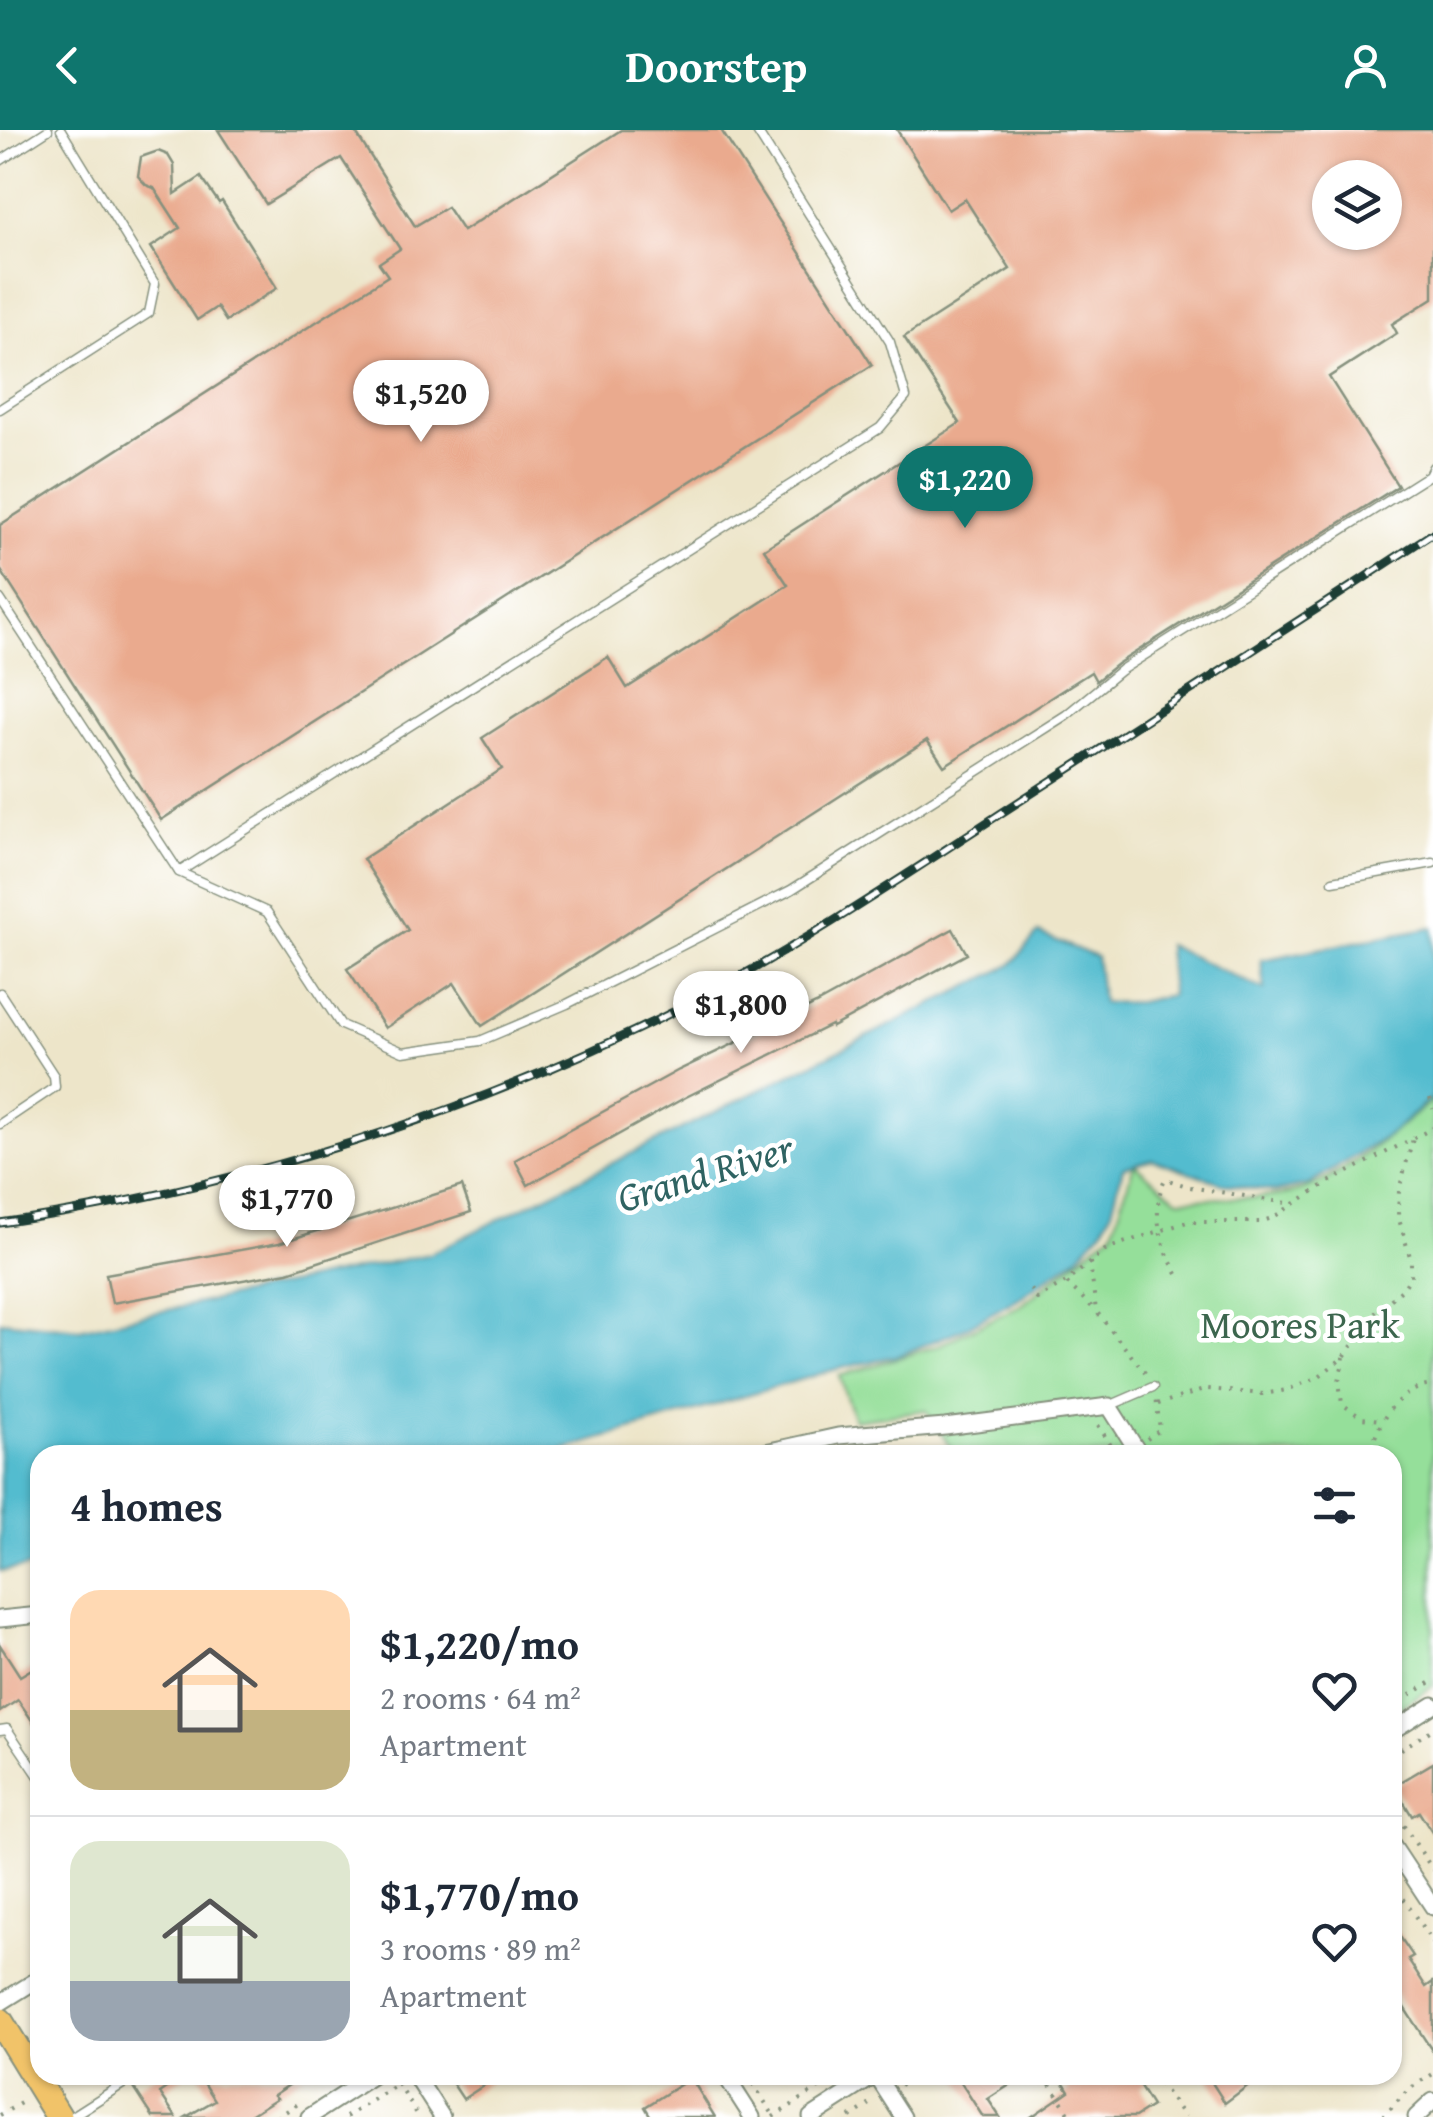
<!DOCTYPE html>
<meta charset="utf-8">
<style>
:root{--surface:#fff;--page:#f2f2f3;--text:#1f2937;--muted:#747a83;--line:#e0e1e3;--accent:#0f766e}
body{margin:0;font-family:"Gentium Book Plus",serif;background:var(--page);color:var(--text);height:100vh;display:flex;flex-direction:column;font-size:38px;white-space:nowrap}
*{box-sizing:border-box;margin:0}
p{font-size:32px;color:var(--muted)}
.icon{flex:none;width:55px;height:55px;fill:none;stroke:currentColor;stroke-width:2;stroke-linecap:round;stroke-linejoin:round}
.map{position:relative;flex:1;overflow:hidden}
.panel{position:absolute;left:30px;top:1315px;width:1372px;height:640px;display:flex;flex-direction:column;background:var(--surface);border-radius:30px;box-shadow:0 2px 8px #0004}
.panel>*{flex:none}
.buttons{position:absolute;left:1312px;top:30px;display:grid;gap:20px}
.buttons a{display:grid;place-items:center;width:90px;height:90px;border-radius:50%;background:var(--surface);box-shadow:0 2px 8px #0004;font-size:50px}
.price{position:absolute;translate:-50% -85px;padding:0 22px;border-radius:35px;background:#fff;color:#222;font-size:32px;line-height:65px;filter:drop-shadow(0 2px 5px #0008)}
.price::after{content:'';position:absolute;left:50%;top:60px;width:30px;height:22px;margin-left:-15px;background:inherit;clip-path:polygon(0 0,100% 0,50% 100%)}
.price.on{background:var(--accent);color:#fff}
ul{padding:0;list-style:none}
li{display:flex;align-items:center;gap:30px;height:250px;padding:0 40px}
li+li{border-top:2px solid var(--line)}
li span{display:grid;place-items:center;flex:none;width:280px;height:200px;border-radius:30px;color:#555}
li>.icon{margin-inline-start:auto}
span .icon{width:120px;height:120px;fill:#fffc;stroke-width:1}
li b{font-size:42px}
h2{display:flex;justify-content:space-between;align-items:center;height:120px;padding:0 40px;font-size:42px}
header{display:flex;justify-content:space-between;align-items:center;height:130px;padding:0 40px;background:var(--accent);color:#fff;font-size:45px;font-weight:700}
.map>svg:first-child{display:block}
.green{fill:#95df9a;stroke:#5a8e67;stroke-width:2.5}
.water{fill:#53bccf;stroke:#397c82;stroke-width:2.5}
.building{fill:#eaaa8e;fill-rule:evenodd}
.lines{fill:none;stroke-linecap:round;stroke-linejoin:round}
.service-casing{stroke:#86917e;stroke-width:11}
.minor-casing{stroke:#86917e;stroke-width:19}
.primary-casing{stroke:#86917e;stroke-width:29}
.path{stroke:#86917e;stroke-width:4;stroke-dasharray:2.5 8;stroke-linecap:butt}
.service{stroke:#fff;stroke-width:8}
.minor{stroke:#fff;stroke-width:15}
.primary{stroke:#f1c369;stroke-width:25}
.rail-casing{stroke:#1f3d34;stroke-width:9}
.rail{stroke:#fff;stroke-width:5;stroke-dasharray:15;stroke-linecap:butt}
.labels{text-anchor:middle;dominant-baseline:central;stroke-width:9;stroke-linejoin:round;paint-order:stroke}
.park-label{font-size:38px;fill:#3c664e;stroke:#fff}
.water-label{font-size:40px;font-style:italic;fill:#2f6362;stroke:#fff}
</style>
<header><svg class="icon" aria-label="back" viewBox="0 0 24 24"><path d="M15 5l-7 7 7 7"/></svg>Doorstep<svg class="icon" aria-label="person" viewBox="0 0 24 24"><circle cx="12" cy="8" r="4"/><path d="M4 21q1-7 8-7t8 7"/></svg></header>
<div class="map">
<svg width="1433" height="1987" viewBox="0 0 1433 1987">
<rect width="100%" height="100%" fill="#fff"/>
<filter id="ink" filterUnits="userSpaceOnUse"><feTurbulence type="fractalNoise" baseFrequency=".01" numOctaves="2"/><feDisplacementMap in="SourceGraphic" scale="20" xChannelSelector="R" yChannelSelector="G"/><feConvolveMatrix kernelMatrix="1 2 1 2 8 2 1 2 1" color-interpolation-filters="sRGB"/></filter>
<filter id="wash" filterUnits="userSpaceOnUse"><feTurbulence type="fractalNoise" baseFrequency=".0048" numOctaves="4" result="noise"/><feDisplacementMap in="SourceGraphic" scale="40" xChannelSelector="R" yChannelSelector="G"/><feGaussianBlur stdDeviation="2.25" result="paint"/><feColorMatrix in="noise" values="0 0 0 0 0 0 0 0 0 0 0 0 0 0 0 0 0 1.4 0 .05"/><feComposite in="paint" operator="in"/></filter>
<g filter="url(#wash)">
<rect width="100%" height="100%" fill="#ede5c9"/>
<path class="green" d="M 1433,970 L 1433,1556 L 1393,1582 L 1392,1325 L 956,1325 L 926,1280 L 854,1290 L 839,1246 L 937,1216 L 1023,1174 L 1113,1101 L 1134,1034 L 1178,1069 C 1216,1067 1277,1072 1311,1057 C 1355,1038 1396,998 1433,970 Z"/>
<path class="water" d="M 1433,797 L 1433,967 L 1390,1004 L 1309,1055 L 1275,1062 L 1224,1054 L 1152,1029 L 1123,1037 L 1112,1080 L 1102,1100 L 1077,1127 L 1021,1167 L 963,1199 L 900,1225 L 833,1240 L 546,1325 L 40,1325 L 40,1436 L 0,1441 L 0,1191 L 79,1199 L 429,1124 L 1011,835 L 1038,803 L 1096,827 L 1102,873 L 1139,872 L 1171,865 L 1167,815 L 1264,860 L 1261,830 Z"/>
<g id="blocks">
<g class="building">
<path d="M 218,0 L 354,0 L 415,96 L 447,77 L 463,101 L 621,0 L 721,0 L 872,235 L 161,690 L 0,439 L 0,395 L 388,146 L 379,133 L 400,119 L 341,28 L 266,74 Z"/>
<path d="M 897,0 L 1433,0 L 1433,168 L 1392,194 L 1397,203 L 1329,247 L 1398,356 L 1117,534 L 1096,551 L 1091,542 L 944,636 L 927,610 L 482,896 L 454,853 L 385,898 L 347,839 L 408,800 L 363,729 L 502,639 L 482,608 L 608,527 L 627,558 L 788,455 L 764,419 L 960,293 L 904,207 L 1010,139 L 965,69 L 948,80 ZM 1330,48 L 1385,48 L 1385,102 L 1330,102 Z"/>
<path d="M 158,21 L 168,25 L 174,35 L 175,64 L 201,47 L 219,73 L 222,71 L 277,158 L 226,191 L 217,177 L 197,190 L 151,117 L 180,98 L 154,58 L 146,55 L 138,46 L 141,27 Z"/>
<path d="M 953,799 L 967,824 L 832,897 L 831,895 L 686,967 L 528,1055 L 515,1030 L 679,940 L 816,874 Z"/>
<path d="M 462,1056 L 471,1082 L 288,1142 L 112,1173 L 106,1144 L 279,1113 Z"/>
<path d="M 0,1515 L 20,1546 L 40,1534 L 40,1602 L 18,1570 L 0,1582 Z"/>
<path d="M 1433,1633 L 1433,1704 L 1419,1682 L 1412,1686 L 1394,1656 Z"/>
<path d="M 1392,1795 L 1413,1826 L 1408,1829 L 1426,1857 L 1433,1852 L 1433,1922 L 1392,1859 Z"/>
<path d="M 156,1945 L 186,1945 L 160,1963 L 176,1987 L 153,1987 L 134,1958 Z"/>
<path d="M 199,1945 L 304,1945 L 274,1965 L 277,1968 L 247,1987 L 186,1987 L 215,1970 Z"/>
<path d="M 447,1945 L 500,1945 L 463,1969 Z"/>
<path d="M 956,1945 L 1025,1945 L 988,1969 L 1000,1987 L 983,1987 Z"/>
<path d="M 1059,1945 L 1158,1945 L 1140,1957 L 1152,1976 L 1135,1987 L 1031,1987 L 1069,1961 Z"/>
<path d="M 1207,1945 L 1262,1945 L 1225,1973 Z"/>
<path d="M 691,1948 L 715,1987 L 651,1987 L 645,1977 Z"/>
</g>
</g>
</g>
<g filter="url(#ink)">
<use href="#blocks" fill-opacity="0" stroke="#86917e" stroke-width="2.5"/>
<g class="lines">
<defs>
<g id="service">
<path d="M 0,31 L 48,0"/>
<path d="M 0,279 L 149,183 L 155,154 L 61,0"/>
<path d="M 0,469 L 179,742 L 267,782 L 341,895 L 403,922 L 480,911 L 567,874 L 791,760 L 1066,585 L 1121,540 L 1429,345 L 1433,337"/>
<path d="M 179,742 L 880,298 L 906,267 L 890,212 L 756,0"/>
<path d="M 1333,751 L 1433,733"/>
<path d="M 0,863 L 54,946 L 55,957 L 0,994"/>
<path d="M 1109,1276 L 1153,1257"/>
<path d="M 0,1600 L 7,1599 L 40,1648"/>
<path d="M 71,1987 L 137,1945"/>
</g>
<g id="minor">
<path d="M 752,1325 L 838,1306 L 945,1297 L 1109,1276 L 1140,1325"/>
<path d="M 0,1489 L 40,1485"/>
<path d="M 1392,1601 L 1433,1575"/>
<path d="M 1392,1715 L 1433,1777"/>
<path d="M 0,1873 L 40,1848"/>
<path d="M 415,1945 L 442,1987"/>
<path d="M 725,1945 L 752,1987"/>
<path d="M 309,1987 L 374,1945"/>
<path d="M 811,1987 L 876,1945 L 903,1987"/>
<path d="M 1416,1987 L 1433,1971"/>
</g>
<path id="primary" d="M 0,1891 L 59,1987"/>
</defs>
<use href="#service" class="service-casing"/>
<use href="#minor" class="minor-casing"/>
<use href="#primary" class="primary-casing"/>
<g class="path">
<path d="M 1430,968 L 1433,979"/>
<path d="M 1090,1132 L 1096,1181 L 1149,1248"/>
<path d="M 1177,1144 C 1161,1115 1150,1080 1165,1049 L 1190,1057 L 1293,1074"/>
<path d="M 1067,1153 L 1096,1181"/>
<path d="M 1031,1159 L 1037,1169 L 1066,1152 L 1105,1120 L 1120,1114 L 1187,1092 L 1260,1092 L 1272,1088 L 1327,1053 L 1433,998"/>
<path d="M 1344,1227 L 1339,1251 L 1342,1274 L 1362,1288 L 1380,1290"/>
<path d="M 1158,1274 L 1207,1259 L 1263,1264 L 1287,1260 L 1318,1247 L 1344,1227 L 1376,1182 L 1403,1159 L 1411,1146 L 1411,1130 L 1398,1086 L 1399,1060 L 1413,1009"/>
<path d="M 1098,1295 L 1117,1325"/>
<path d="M 1147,1309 L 1160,1300 L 1156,1266"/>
<path d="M 1372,1317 C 1380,1287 1400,1258 1433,1255"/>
<path d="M 1392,1576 L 1433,1551"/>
<path d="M 1392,1625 L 1433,1599"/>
<path d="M 1392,1678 L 1433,1740"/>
<path d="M 1392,1751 L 1433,1813"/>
<path d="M 747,1945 L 774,1986"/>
<path d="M 1044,1945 L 1072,1987"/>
<path d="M 1153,1945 L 1185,1987"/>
<path d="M 1274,1945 L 1279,1952"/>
<path d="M 398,1954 L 419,1987"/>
<path d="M 900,1955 L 916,1945"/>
<path d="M 0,1985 L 24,1971"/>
<path d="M 277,1987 L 298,1974"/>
<path d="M 346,1987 L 400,1953"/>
<path d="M 773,1987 L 839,1945"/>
<path d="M 850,1987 L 875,1971"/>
<path d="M 1383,1987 L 1409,1959 L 1433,1944"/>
</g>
<use href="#service" class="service"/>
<use href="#minor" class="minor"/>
<use href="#primary" class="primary"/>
<defs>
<path id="rail" d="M 0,1093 C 240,1058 473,984 689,874 C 799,817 903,747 1006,680 C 1148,588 1291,496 1433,403"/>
</defs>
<use href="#rail" class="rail-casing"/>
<use href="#rail" class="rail"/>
</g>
</g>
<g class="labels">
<g class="park-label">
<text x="1300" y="1194">Moores Park</text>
</g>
<g class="water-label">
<text transform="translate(705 1042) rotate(-17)">Grand River</text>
</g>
</g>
</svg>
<div class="buttons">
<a><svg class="icon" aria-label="layers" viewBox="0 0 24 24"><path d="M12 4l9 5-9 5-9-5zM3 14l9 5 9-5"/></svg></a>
</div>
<b class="price" style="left:421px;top:315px">$1,520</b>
<b class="price on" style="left:965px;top:401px">$1,220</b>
<b class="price" style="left:741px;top:926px">$1,800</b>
<b class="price" style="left:287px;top:1120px">$1,770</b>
<section class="panel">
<h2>4 homes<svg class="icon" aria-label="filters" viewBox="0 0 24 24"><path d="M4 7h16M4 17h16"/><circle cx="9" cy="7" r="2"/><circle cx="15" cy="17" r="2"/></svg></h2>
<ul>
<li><span style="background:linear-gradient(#ffd9b3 60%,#c2b280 0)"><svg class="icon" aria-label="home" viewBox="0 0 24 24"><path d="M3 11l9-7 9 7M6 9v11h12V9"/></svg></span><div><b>$1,220/mo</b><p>2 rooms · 64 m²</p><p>Apartment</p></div><svg class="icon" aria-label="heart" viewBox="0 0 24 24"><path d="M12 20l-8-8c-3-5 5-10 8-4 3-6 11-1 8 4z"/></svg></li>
<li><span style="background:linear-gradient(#dfe7d0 70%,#9aa5b1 0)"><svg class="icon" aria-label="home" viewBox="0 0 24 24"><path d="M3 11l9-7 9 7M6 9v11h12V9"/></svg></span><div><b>$1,770/mo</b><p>3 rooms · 89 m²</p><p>Apartment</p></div><svg class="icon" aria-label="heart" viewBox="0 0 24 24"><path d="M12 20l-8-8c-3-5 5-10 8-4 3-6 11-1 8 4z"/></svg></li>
</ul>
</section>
</div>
